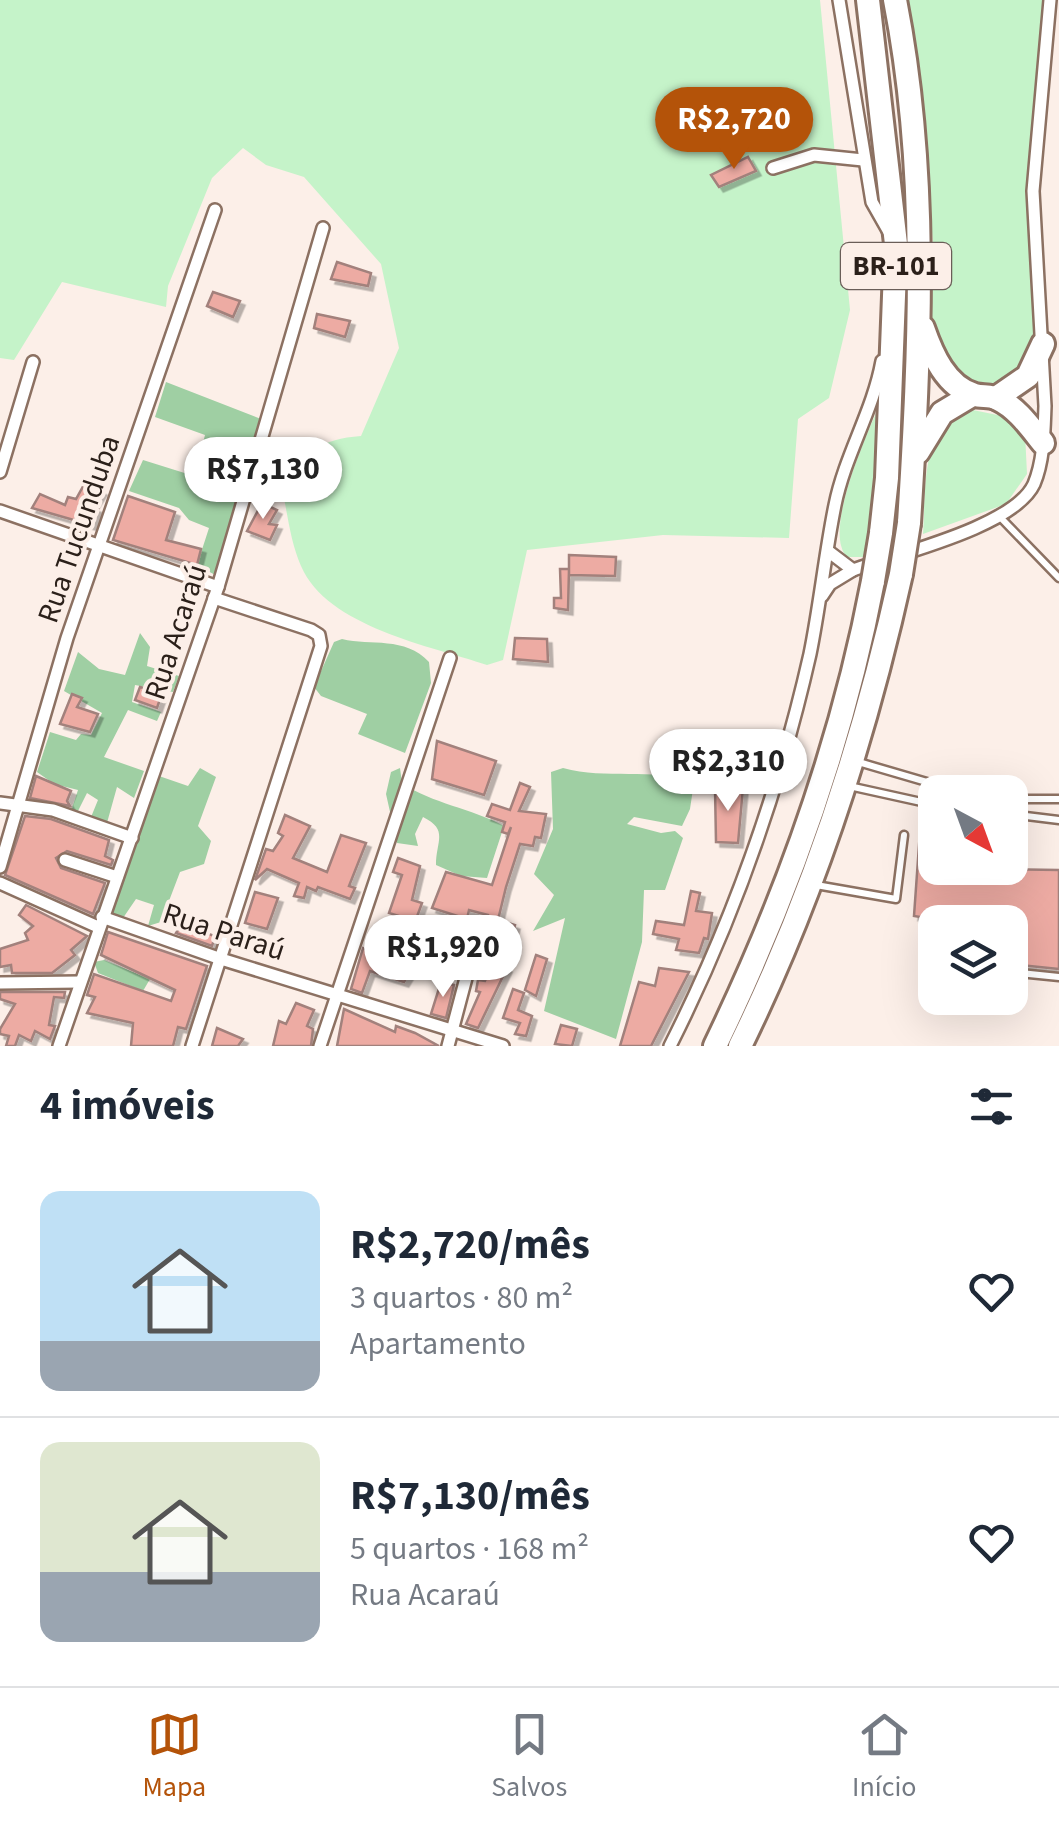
<!DOCTYPE html>
<html lang="pt">
<meta charset="utf-8">
<style>
:root{--surface:#fff;--page:#f6f6f7;--text:#1f2937;--muted:#747a83;--line:#e0e1e3;--accent:#b45309}
body{margin:0;font-family:"Source Sans 3",sans-serif;background:var(--page);color:var(--text);height:100vh;display:flex;flex-direction:column;font-size:38px;white-space:nowrap}
*{box-sizing:border-box;margin:0}
p{font-size:32px;color:var(--muted)}
.icon{flex:none;width:55px;height:55px;fill:none;stroke:currentColor;stroke-width:2;stroke-linecap:round;stroke-linejoin:round}
.map{position:relative;height:1046px;overflow:hidden}
.sheet{display:flex;flex-direction:column;background:var(--surface);flex:1}
.sheet>*{flex:none}
.needle{width:65px;rotate:139deg}
.tools{position:absolute;left:918px;top:775px;display:grid;gap:20px}
.tools a{display:grid;place-items:center;width:110px;height:110px;border-radius:20px;background:var(--surface);box-shadow:0 10px 40px #0002;font-size:50px}
.price{position:absolute;translate:-50% -85px;padding:0 22px;border-radius:35px;background:#fff;color:#222;font-size:32px;line-height:65px;filter:drop-shadow(0 2px 5px #0008)}
.price::after{content:'';position:absolute;left:50%;top:60px;width:30px;height:22px;margin-left:-15px;background:inherit;clip-path:polygon(0 0,100% 0,50% 100%)}
.price.on{background:var(--accent);color:#fff}
ul{padding:0;list-style:none}
li{display:flex;align-items:center;gap:30px;height:250px;padding:0 40px}
li+li{border-top:2px solid var(--line)}
li span{display:grid;place-items:center;flex:none;width:280px;height:200px;border-radius:20px;color:#555}
li>.icon{margin-inline-start:auto}
span .icon{width:120px;height:120px;fill:#fffc;stroke-width:1}
li b{font-size:42px}
h2{display:flex;justify-content:space-between;align-items:center;height:120px;padding:0 40px;font-size:42px}
.dock{display:flex;justify-content:space-around;align-items:center;height:140px;border-top:2px solid var(--line);background:var(--surface);font-size:28px;color:var(--muted)}
.dock a{display:grid;justify-items:center;gap:5px}
.dock .on{color:var(--accent)}
.map>svg:first-child{display:block}
.green{fill:#c5f3c9}
.forest{fill:#9fcfa3}
.building{fill:#edaba3;stroke:#a2817c;stroke-width:2.5;filter:url(#shadow)}
.lines{fill:none;stroke-linecap:round;stroke-linejoin:round}
.lane-casing{stroke:#8c7162;stroke-width:11}
.street-casing{stroke:#8c7162;stroke-width:16}
.highway-casing{stroke:#8c7162;stroke-width:28}
.lane{stroke:#fff;stroke-width:6}
.street{stroke:#fff;stroke-width:11}
.highway{stroke:#fff;stroke-width:22}
.highway-bridge-casing{stroke:#8c7162;stroke-width:28;stroke-linecap:butt}
.highway-bridge{stroke:#fff;stroke-width:22}
.labels{text-anchor:middle;dominant-baseline:central;stroke-width:8;stroke-linejoin:round;paint-order:stroke}
.shield{fill:#fcefe8;stroke:#6a5e58;stroke-width:2.5}
.shield-label{font-size:28px;font-weight:bold;fill:#2b201a}
.street-label{font-size:30px;fill:#2b201a;stroke:#fcefe8}
</style>
<div class="map">
<svg width="1059" height="1046" viewBox="0 0 1059 1046">
<defs>
<filter id="shadow"><feDropShadow dx="4.5" dy="4.5" stdDeviation="0" flood-color="#0004"/></filter>
</defs>
<rect width="100%" height="100%" fill="#fcefe8"/>
<g class="green">
<path d="M 0,0 L 820,0 L 850,310 L 829,398 L 798,419 L 789,538 L 663,535 L 527,550 L 503,660 L 487,665 C 431,646 327,627 301,566 C 290,541 287,510 281,483 C 305,452 321,439 361,436 L 399,348 L 381,264 L 304,177 L 266,165 L 243,148 L 212,178 L 168,286 L 166,307 L 62,282 L 14,360 L 0,358 Z"/>
<path d="M 904,0 L 1056,0 L 1030,161 L 1044,280 L 1039,348 L 1005,386 L 986,389 L 965,384 L 941,360 L 931,330 L 933,243 L 923,132 Z"/>
<path d="M 886,392 L 871,557 L 847,557 C 821,531 871,423 886,392 Z"/>
<path d="M 968,409 L 1012,418 L 1025,433 L 1027,474 L 1006,504 L 923,534 C 926,493 920,421 968,409 Z"/>
</g>
<g class="forest">
<path d="M 166,382 L 261,419 L 217,576 L 197,565 L 209,528 L 189,520 L 179,508 L 129,491 L 143,460 L 210,481 L 217,466 L 199,458 L 205,435 L 155,417 Z"/>
<path d="M 140,633 L 150,647 L 147,666 L 179,676 L 173,692 L 135,685 L 132,702 L 161,712 L 157,721 L 128,710 L 104,757 L 144,771 L 134,798 L 117,787 L 105,830 L 89,822 L 98,800 L 87,793 L 77,813 L 71,811 L 78,790 L 54,784 L 37,772 L 50,732 L 76,740 L 81,734 L 91,735 L 102,713 L 64,691 L 78,652 L 99,669 L 125,675 Z"/>
<path d="M 342,639 C 371,646 405,636 429,662 L 431,683 L 405,753 L 358,734 L 367,714 L 321,696 L 314,687 L 334,642 Z"/>
<path d="M 200,768 L 216,777 L 198,826 L 211,841 L 204,864 L 180,872 L 161,922 L 148,926 L 154,905 L 136,899 L 123,918 L 111,912 L 150,785 L 159,776 L 188,786 Z"/>
<path d="M 400,768 L 402,783 C 433,804 471,808 504,826 L 487,878 L 461,876 L 436,865 C 436,841 449,830 423,817 L 415,834 L 418,846 L 397,843 L 386,794 L 391,772 Z"/>
<path d="M 563,768 C 607,780 650,767 694,782 L 690,809 L 682,826 L 634,817 L 627,824 L 661,833 L 675,831 L 683,838 L 665,890 L 644,890 L 642,942 L 616,1039 L 544,1011 L 565,918 L 533,931 L 554,895 L 534,874 L 553,829 L 551,772 Z"/>
<path d="M 104,960 L 150,979 L 143,991 L 98,973 L 94,962 Z"/>
</g>
<g class="building">
<path d="M 748,157 L 756,171 L 719,187 L 711,175 Z"/>
<path d="M 337,262 L 371,273 L 368,286 L 331,279 Z"/>
<path d="M 213,292 L 240,301 L 233,317 L 207,306 Z"/>
<path d="M 317,314 L 350,321 L 345,337 L 314,328 Z"/>
<path d="M 85,483 L 102,491 L 92,507 L 98,509 L 91,525 L 32,508 L 40,494 L 65,505 L 68,497 L 76,499 Z"/>
<path d="M 128,496 L 175,512 L 166,540 L 201,549 L 197,565 L 113,540 Z"/>
<path d="M 262,503 L 277,510 L 269,524 L 277,525 L 270,540 L 247,531 Z"/>
<path d="M 569,555 L 616,557 L 615,576 L 569,575 L 569,569 L 568,610 L 554,608 L 554,598 L 561,598 L 560,569 L 569,569 Z"/>
<path d="M 515,638 L 547,639 L 548,662 L 513,659 Z"/>
<path d="M 140,687 L 162,693 L 157,708 L 135,700 Z"/>
<path d="M 72,694 L 82,698 L 77,707 L 98,714 L 90,732 L 60,724 Z"/>
<path d="M 437,741 L 496,761 L 484,795 L 432,779 Z"/>
<path d="M 36,776 L 71,791 L 67,801 L 70,806 L 30,798 Z"/>
<path d="M 520,783 L 530,787 L 519,811 L 546,814 L 541,838 L 535,837 L 533,846 L 520,844 L 506,887 L 498,920 L 515,925 L 513,933 L 488,927 L 488,915 L 469,910 L 467,919 L 432,908 L 446,872 L 492,885 L 511,827 L 508,834 L 502,832 L 505,822 L 487,816 L 492,804 L 510,810 Z"/>
<path d="M 715,788 L 743,788 L 738,843 L 716,842 Z"/>
<path d="M 285,815 L 310,826 L 293,858 L 327,872 L 341,835 L 366,843 L 349,886 L 355,888 L 350,899 L 318,887 L 316,891 L 307,887 L 304,898 L 294,896 L 299,883 L 267,869 L 255,880 L 266,849 L 273,851 L 283,836 L 278,833 Z"/>
<path d="M 25,816 L 51,819 L 109,840 L 105,856 L 113,860 L 111,865 L 67,851 L 56,858 L 61,868 L 105,883 L 93,914 L 5,875 Z"/>
<path d="M 921,817 L 935,818 L 935,868 L 1059,870 L 1059,969 L 1010,964 L 1010,922 L 950,922 L 914,916 Z"/>
<path d="M 398,858 L 420,866 L 412,900 L 422,903 L 415,922 L 442,932 L 444,926 L 464,929 L 457,955 L 447,953 L 439,973 L 414,965 L 404,982 L 370,971 L 362,993 L 351,989 L 363,948 L 369,950 L 378,931 L 397,936 L 390,957 L 415,962 L 422,940 L 394,933 L 399,916 L 389,913 L 402,875 L 393,872 Z"/>
<path d="M 691,891 L 700,893 L 696,911 L 712,913 L 708,939 L 704,938 L 699,953 L 676,950 L 679,939 L 653,934 L 656,921 L 684,925 Z"/>
<path d="M 255,892 L 278,898 L 267,929 L 245,923 Z"/>
<path d="M 26,905 L 87,936 L 71,950 L 75,955 L 52,973 L 12,973 L 11,965 L 0,967 L 0,949 L 28,940 L 25,933 L 33,926 L 19,915 Z"/>
<path d="M 181,925 L 215,936 L 212,946 L 176,933 Z"/>
<path d="M 108,932 L 207,966 L 186,1029 L 178,1027 L 173,1046 L 131,1046 L 133,1023 L 87,1013 L 95,997 L 87,995 L 94,974 L 171,1001 L 175,990 L 101,955 Z"/>
<path d="M 536,955 L 547,959 L 536,996 L 525,990 Z"/>
<path d="M 492,964 L 507,968 L 478,1028 L 466,1024 L 480,992 L 476,991 L 478,980 L 485,981 Z"/>
<path d="M 659,968 L 689,972 L 651,1046 L 620,1046 L 639,982 L 655,986 Z"/>
<path d="M 441,982 L 454,985 L 446,1018 L 431,1014 Z"/>
<path d="M 513,989 L 524,993 L 518,1010 L 532,1016 L 526,1036 L 515,1034 L 520,1023 L 503,1018 Z"/>
<path d="M 0,992 L 65,992 L 64,998 L 54,997 L 49,1025 L 55,1026 L 50,1039 L 35,1031 L 31,1041 L 19,1035 L 15,1046 L 6,1046 L 9,1036 L 0,1034 L 0,1029 L 15,1004 L 0,999 Z"/>
<path d="M 296,1003 L 314,1010 L 307,1026 L 313,1029 L 311,1046 L 273,1046 L 279,1021 L 286,1024 Z"/>
<path d="M 344,1009 L 395,1032 L 396,1026 L 415,1033 L 439,1046 L 337,1046 Z"/>
<path d="M 561,1025 L 577,1029 L 572,1046 L 555,1044 Z"/>
<path d="M 217,1028 L 243,1039 L 238,1046 L 212,1046 Z"/>
</g>
<g class="lines">
<defs>
<g id="lane">
<path d="M 1000,517 L 1059,578"/>
<path d="M 855,761 L 961,792"/>
<path d="M 849,786 L 935,805"/>
<path d="M 1010,799 L 1059,799"/>
<path d="M 1010,814 L 1059,820"/>
<path d="M 816,885 L 896,899 L 904,835"/>
<path d="M 1010,972 L 1059,977"/>
</g>
<g id="street">
<path d="M 839,0 L 872,202 L 889,232"/>
<path d="M 773,168 L 814,155 L 863,160"/>
<path d="M 0,472 L 33,362"/>
<path d="M 0,511 L 218,587"/>
<path d="M 828,551 L 853,570"/>
<path d="M 822,596 L 830,584 L 853,570 C 897,554 1014,527 1034,484 C 1044,460 1044,431 1045,406 L 1033,191 L 1050,0"/>
<path d="M 0,803 L 53,810 L 132,838"/>
<path d="M 65,860 L 117,877"/>
<path d="M 0,867 L 67,638 L 215,210"/>
<path d="M 0,883 L 98,927"/>
<path d="M 102,917 L 221,959 L 503,1046"/>
<path d="M 0,983 L 79,982"/>
<path d="M 59,1046 L 218,587 L 323,228"/>
<path d="M 192,1046 L 321,646 L 319,635 L 311,630 L 214,598"/>
<path d="M 320,1046 L 450,658"/>
<path d="M 448,1046 L 479,929"/>
<path d="M 670,1046 C 733,921 779,791 810,654 C 820,605 825,554 835,505 C 845,455 873,411 882,361"/>
</g>
<g id="highway">
<path d="M 868,0 L 896,244 L 887,478 L 881,533"/>
<path d="M 895,0 C 929,173 920,348 909,523"/>
<path d="M 923,328 C 932,354 946,387 975,395 C 982,397 991,395 998,399 C 1017,408 1030,427 1043,443"/>
<path d="M 996,398 L 1028,376 L 1043,344"/>
<path d="M 918,452 L 942,413 L 972,395"/>
<path d="M 715,1046 C 787,897 842,744 873,581"/>
<path d="M 740,1046 C 814,895 865,737 901,574"/>
</g>
</defs>
<use href="#lane" class="lane-casing"/>
<use href="#street" class="street-casing"/>
<use href="#highway" class="highway-casing"/>
<use href="#lane" class="lane"/>
<use href="#street" class="street"/>
<use href="#highway" class="highway"/>
<defs>
<g id="highway-bridge">
<path d="M 901,574 L 909,523"/>
<path d="M 873,581 L 881,533"/>
</g>
</defs>
<use href="#highway-bridge" class="highway-bridge-casing"/>
<use href="#highway-bridge" class="highway-bridge"/>
</g>
<g class="labels">
<rect class="shield" x="841" y="243" width="110" height="46" rx="8"/>
<g class="shield-label">
<text x="896" y="266">BR-101</text>
</g>
<g class="street-label">
<text transform="translate(79 529) rotate(-71)">Rua Tucunduba</text>
<text transform="translate(176 632) rotate(-72)">Rua Acaraú</text>
<text transform="translate(224 932) rotate(18)">Rua Paraú</text>
</g>
</g>
</svg>
<div class="tools">
<a><svg class="needle" viewBox="-14 -14 28 28"><path d="M0-13l5 13h-10z" fill="#e53935"/><path d="M0 13l5-13h-10z" fill="#747a83"/></svg></a>
<a><svg class="icon" aria-label="layers" viewBox="0 0 24 24"><path d="M12 4l9 5-9 5-9-5zM3 14l9 5 9-5"/></svg></a>
</div>
<b class="price on" style="left:734px;top:172px">R$2,720</b>
<b class="price" style="left:263px;top:522px">R$7,130</b>
<b class="price" style="left:728px;top:814px">R$2,310</b>
<b class="price" style="left:443px;top:1000px">R$1,920</b>
</div>
<section class="sheet">
<h2>4 imóveis<svg class="icon" aria-label="filters" viewBox="0 0 24 24"><path d="M4 7h16M4 17h16"/><circle cx="9" cy="7" r="2"/><circle cx="15" cy="17" r="2"/></svg></h2>
<ul>
<li><span style="background:linear-gradient(#bfe0f5 75%,#9aa5b1 0)"><svg class="icon" aria-label="home" viewBox="0 0 24 24"><path d="M3 11l9-7 9 7M6 9v11h12V9"/></svg></span><div><b>R$2,720/mês</b><p>3 quartos · 80 m²</p><p>Apartamento</p></div><svg class="icon" aria-label="heart" viewBox="0 0 24 24"><path d="M12 20l-8-8c-3-5 5-10 8-4 3-6 11-1 8 4z"/></svg></li>
<li><span style="background:linear-gradient(#dfe7d0 65%,#9aa5b1 0)"><svg class="icon" aria-label="home" viewBox="0 0 24 24"><path d="M3 11l9-7 9 7M6 9v11h12V9"/></svg></span><div><b>R$7,130/mês</b><p>5 quartos · 168 m²</p><p>Rua Acaraú</p></div><svg class="icon" aria-label="heart" viewBox="0 0 24 24"><path d="M12 20l-8-8c-3-5 5-10 8-4 3-6 11-1 8 4z"/></svg></li>
</ul>
</section>
<nav class="dock">
<a class="on"><svg class="icon" aria-label="map" viewBox="0 0 24 24"><path d="M3 6l6-2 6 2 6-2v14l-6 2-6-2-6 2zM9 4v14M15 6v14"/></svg>Mapa</a>
<a><svg class="icon" aria-label="saved" viewBox="0 0 24 24"><path d="M7 4h10v16l-5-4-5 4z"/></svg>Salvos</a>
<a><svg class="icon" aria-label="home" viewBox="0 0 24 24"><path d="M3 11l9-7 9 7M6 9v11h12V9"/></svg>Início</a>
</nav>
